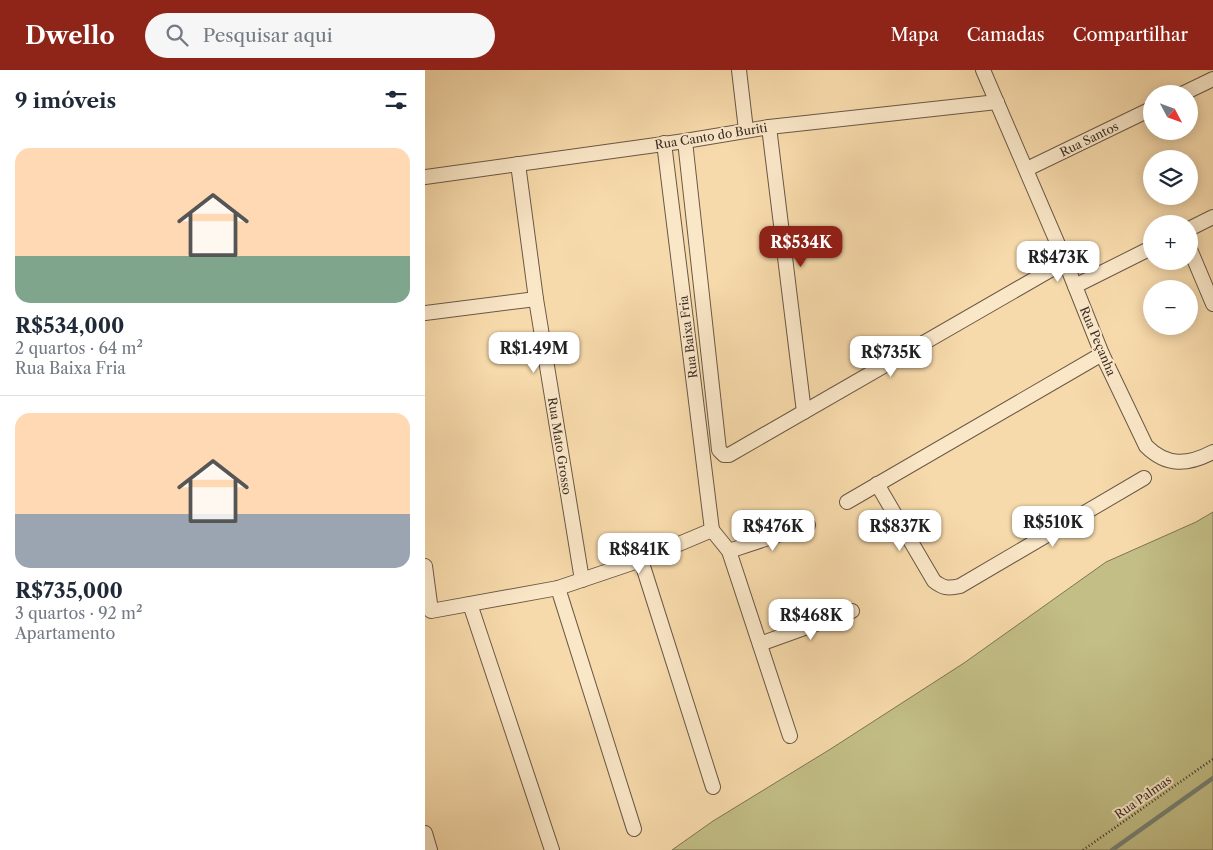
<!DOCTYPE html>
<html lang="pt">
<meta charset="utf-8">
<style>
:root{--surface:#fff;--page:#f6f6f7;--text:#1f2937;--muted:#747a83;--line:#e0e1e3;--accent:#8f2418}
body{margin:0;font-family:"Libre Caslon Text",serif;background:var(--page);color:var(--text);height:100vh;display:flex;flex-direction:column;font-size:19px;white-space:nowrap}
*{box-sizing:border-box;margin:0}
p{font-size:16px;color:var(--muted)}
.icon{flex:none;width:28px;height:28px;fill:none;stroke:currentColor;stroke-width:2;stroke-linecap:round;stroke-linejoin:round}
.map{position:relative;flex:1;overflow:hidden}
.side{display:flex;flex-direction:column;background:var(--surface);width:425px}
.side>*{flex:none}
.needle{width:32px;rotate:131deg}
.controls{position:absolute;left:718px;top:15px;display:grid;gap:10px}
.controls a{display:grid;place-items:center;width:55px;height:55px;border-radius:50%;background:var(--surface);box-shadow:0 2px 12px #0003;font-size:25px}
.price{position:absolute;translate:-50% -42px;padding:0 11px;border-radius:10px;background:#fff;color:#222;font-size:16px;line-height:32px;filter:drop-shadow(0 1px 2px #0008)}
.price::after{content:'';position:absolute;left:50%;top:30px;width:15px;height:11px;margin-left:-8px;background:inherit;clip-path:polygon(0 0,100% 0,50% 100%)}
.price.current{background:var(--accent);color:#fff}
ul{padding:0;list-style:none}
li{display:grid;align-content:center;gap:10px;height:265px;padding:0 15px}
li+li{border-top:1px solid var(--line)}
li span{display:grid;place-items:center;height:155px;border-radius:15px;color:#555}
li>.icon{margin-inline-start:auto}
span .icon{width:90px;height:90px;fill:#fffc;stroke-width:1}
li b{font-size:21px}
h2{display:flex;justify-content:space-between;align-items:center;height:60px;padding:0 15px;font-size:21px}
header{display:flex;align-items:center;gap:30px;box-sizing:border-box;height:70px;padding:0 25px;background:var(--accent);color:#fff}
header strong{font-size:24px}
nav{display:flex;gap:28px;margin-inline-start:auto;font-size:18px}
.search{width:350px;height:45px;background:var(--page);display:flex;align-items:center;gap:12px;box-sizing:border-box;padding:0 18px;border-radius:28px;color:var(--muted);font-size:19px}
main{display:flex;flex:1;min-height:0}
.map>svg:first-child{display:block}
.green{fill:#c2be85;stroke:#7e7555}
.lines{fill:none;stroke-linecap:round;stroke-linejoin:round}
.stream{stroke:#768175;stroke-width:4.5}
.street-casing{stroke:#6a5846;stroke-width:16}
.path{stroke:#3b2c25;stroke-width:2.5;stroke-dasharray:1 2.5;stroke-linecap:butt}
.street{stroke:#fae7c8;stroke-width:14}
.labels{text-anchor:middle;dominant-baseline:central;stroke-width:4;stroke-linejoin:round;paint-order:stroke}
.street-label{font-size:12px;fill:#3b2c25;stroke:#fae7c8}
</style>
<header>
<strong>Dwello</strong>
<div class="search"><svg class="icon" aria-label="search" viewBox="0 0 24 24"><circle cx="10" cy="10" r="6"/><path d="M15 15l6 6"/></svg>Pesquisar aqui</div>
<nav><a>Mapa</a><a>Camadas</a><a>Compartilhar</a></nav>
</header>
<main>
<section class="side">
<h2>9 imóveis<svg class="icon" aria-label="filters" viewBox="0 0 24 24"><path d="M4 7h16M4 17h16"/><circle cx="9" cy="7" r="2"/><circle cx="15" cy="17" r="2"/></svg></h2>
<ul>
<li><span style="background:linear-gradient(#ffd9b3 70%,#7fa58c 0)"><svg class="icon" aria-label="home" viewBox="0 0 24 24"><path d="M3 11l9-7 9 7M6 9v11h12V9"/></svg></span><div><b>R$534,000</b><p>2 quartos · 64 m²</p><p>Rua Baixa Fria</p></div></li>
<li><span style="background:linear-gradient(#ffd9b3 65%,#9aa5b1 0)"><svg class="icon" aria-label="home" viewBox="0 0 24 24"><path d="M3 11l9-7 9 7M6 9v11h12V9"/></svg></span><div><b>R$735,000</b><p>3 quartos · 92 m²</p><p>Apartamento</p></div></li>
</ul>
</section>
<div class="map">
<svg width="788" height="780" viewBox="0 0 788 780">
<rect width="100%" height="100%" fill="#f7daab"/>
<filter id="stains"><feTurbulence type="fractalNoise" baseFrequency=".004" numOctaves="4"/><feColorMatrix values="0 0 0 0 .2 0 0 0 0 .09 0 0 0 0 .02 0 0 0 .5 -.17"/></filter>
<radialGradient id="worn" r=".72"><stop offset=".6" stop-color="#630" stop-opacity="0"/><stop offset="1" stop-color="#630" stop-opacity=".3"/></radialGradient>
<path class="green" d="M 788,442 L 788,780 L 247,780 L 288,751 L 404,680 L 539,593 L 681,492 L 771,452 Z"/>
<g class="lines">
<path class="stream" d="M 687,780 L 788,708"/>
<defs>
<g id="street">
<path d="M 314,0 L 321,60"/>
<path d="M 558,0 L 638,186 L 677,284 L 721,376 C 742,397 763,395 788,382"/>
<path d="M 757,24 L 788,9"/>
<path d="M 344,57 L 379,342"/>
<path d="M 260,71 L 294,380 L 299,385 L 304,385 L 627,199"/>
<path d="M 239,73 L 287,460"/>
<path d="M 93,94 L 111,229 L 157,510"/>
<path d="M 602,99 L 726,39"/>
<path d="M 0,107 L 260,71 L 344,57 L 572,32"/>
<path d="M 764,159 L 788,147"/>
<path d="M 764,177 L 788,234"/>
<path d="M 650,216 L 726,178"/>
<path d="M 0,243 L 111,229"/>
<path d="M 452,414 L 509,511 C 518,518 523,519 535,516 L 719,408"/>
<path d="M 422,432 L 677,284"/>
<path d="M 304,481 L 383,455"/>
<path d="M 216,490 L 288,717"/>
<path d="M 0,496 L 6,541 L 133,518 L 216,490 L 287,460 L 304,481 L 365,666"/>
<path d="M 133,518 L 209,759"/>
<path d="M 45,534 L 127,780"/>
<path d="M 335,574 L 427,541"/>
<path d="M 0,763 L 5,780"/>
</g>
</defs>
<use href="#street" class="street-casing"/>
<path class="path" d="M 658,780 L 788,689"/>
<use href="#street" class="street"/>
</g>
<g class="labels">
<g class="street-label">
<text transform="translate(286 66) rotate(-9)">Rua Canto do Buriti</text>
<text transform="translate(664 69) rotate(-26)">Rua Santos</text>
<text transform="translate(263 267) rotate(-97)">Rua Baixa Fria</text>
<text transform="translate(673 271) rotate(67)">Rua Peçanha</text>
<text transform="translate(135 376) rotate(81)">Rua Mato Grosso</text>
<text transform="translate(718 727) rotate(-35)">Rua Palmas</text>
</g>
</g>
<rect width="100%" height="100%" filter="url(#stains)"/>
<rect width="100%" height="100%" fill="url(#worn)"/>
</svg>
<div class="controls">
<a><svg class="needle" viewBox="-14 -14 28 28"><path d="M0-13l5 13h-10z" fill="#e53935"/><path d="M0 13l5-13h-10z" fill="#747a83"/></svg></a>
<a><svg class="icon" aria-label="layers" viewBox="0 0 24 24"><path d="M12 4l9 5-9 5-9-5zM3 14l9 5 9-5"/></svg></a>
<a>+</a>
<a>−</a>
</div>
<b class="price current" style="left:376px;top:198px">R$534K</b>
<b class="price" style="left:633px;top:213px">R$473K</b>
<b class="price" style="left:109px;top:304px">R$1.49M</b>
<b class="price" style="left:466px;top:308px">R$735K</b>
<b class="price" style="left:628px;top:478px">R$510K</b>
<b class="price" style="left:348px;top:482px">R$476K</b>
<b class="price" style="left:475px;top:482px">R$837K</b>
<b class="price" style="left:214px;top:505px">R$841K</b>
<b class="price" style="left:386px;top:571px">R$468K</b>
</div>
</main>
